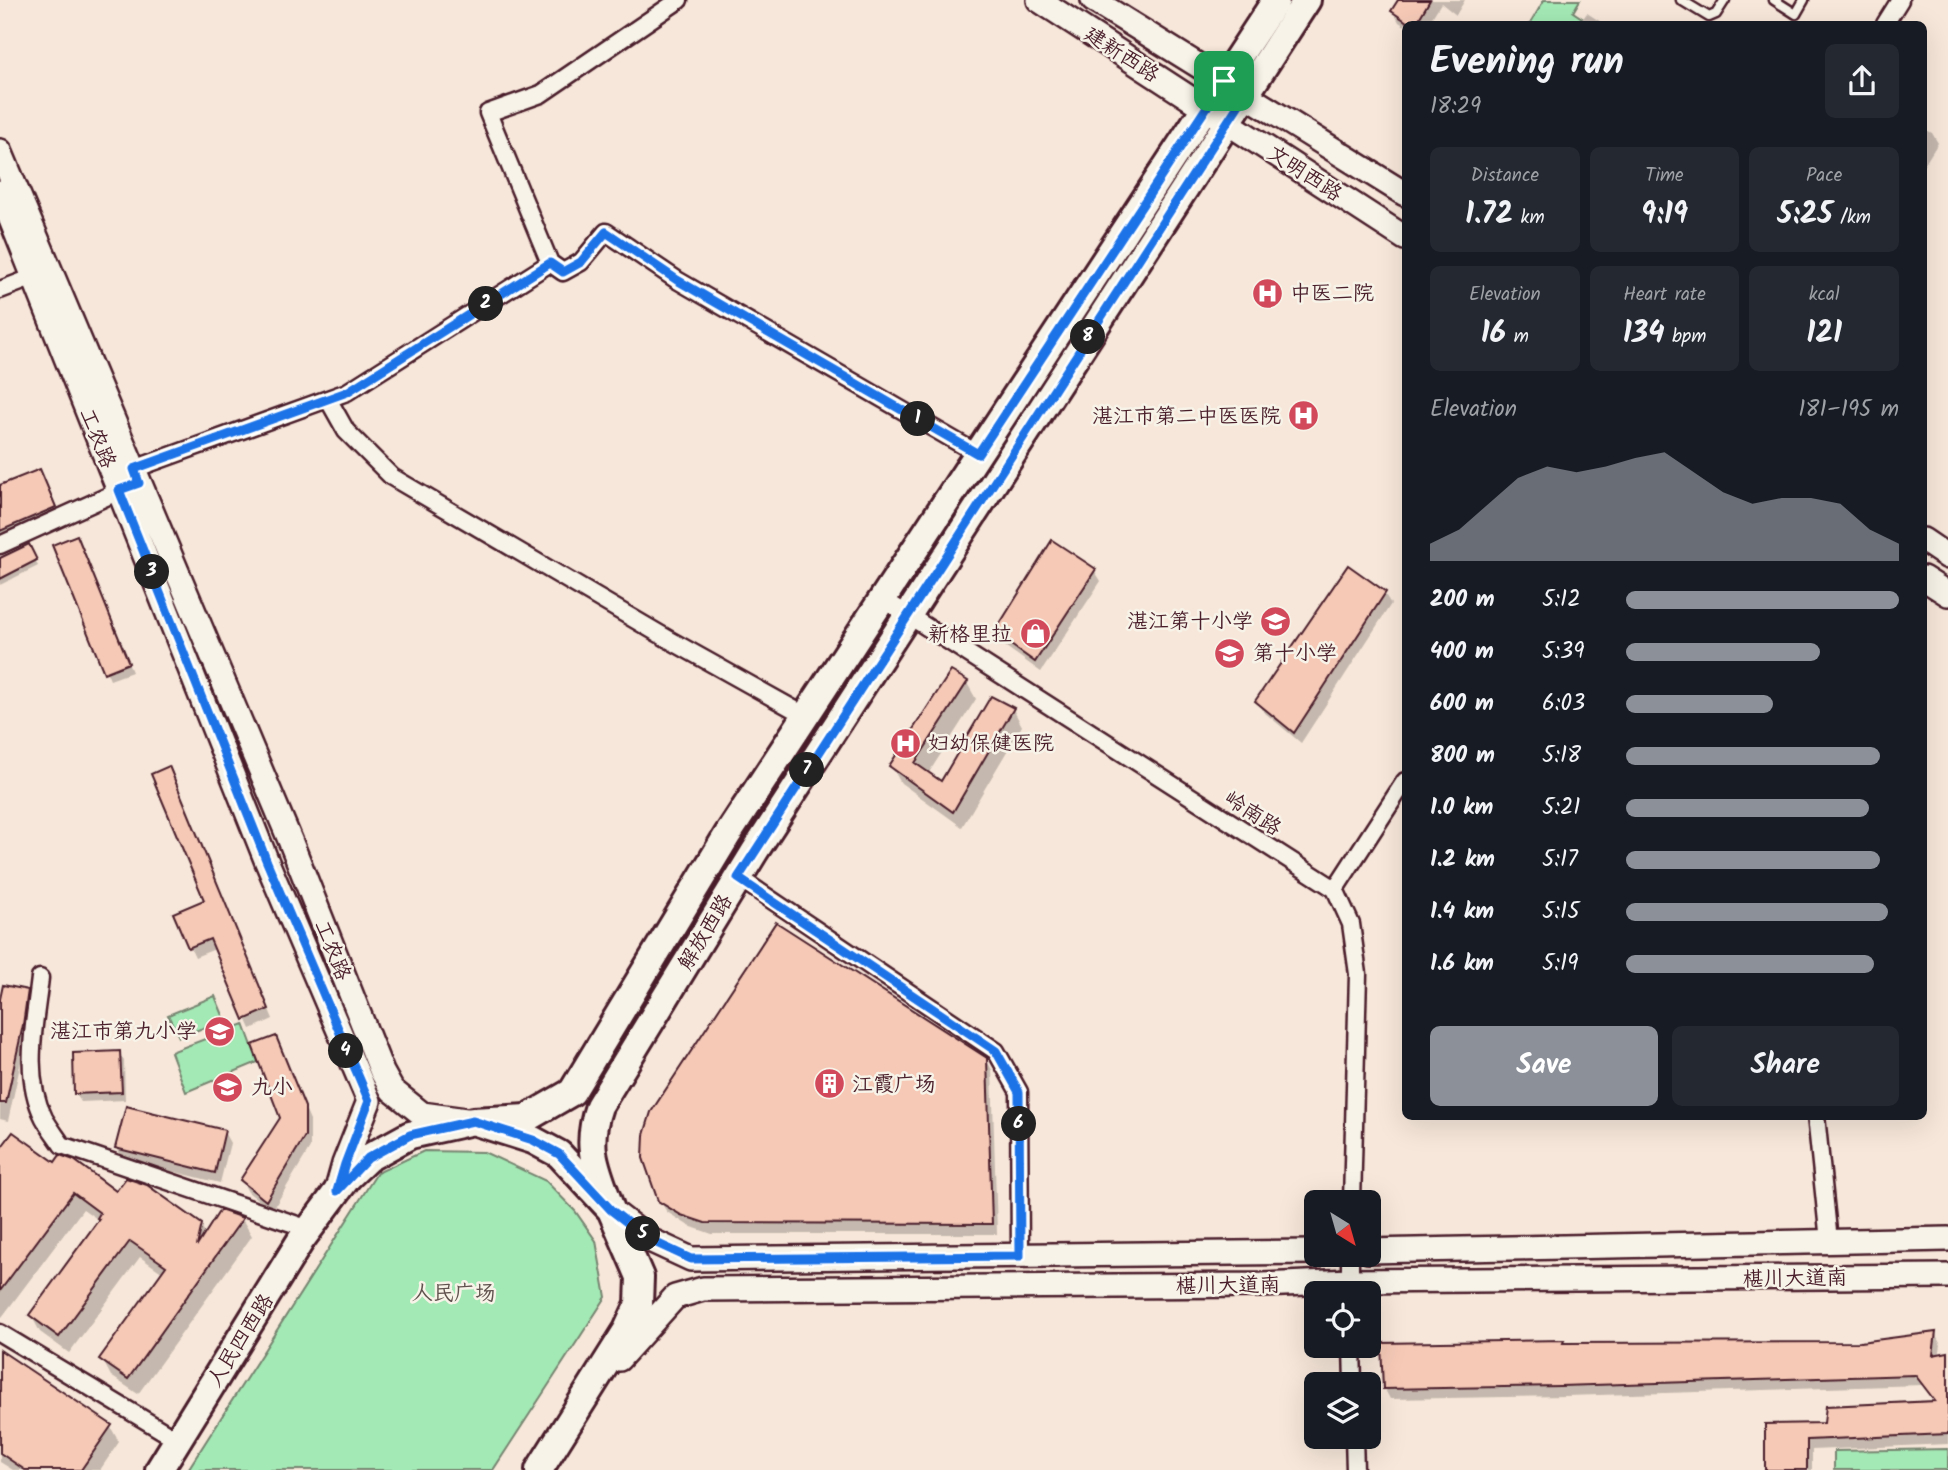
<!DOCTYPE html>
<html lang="en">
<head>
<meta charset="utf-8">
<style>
  :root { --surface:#171b24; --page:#242831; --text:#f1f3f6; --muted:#9ea1a6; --accent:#8c9099 }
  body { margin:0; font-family:Kalam,"LXGW WenKai TC",sans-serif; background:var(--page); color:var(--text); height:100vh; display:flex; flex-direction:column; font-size:26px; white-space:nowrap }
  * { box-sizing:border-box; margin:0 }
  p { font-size:23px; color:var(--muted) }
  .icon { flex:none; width:38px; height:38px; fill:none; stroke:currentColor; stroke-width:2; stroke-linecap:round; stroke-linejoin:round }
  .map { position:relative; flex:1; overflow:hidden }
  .drawer { position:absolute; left:1402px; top:21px; width:525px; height:1099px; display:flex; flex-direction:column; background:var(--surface); border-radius:10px; box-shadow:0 7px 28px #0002 }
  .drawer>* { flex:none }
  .needle { width:46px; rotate:143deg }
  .tools { position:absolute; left:1304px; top:1190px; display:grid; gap:14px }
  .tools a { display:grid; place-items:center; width:77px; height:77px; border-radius:10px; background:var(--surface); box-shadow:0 7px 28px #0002; font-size:35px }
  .pin { position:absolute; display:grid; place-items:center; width:60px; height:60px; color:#fff; margin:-30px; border-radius:14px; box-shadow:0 4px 10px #0006 }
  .km { position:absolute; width:35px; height:35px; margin:-18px; border-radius:50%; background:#222; color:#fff; font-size:19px; line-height:35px; text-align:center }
  .round { display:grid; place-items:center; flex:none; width:74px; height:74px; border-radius:10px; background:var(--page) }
  .headline { display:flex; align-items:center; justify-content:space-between; height:119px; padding:0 28px }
  h1 { font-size:38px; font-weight:800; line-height:52px }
  .figures { display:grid; grid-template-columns:repeat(3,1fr); gap:10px; height:119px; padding:7px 28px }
  .figures div { display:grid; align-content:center; border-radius:10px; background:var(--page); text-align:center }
  .figures b { font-size:30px; font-weight:800 }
  .figures small { font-size:19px; font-weight:400 }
  .figures p { font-size:19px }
  .chart { height:196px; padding:14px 28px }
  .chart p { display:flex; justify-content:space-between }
  .chart svg { width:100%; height:126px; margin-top:7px; fill:var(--accent); opacity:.7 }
  .action { display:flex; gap:14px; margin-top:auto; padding:14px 28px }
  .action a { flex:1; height:80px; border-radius:10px; background:var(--accent); color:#fff; font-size:28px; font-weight:800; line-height:80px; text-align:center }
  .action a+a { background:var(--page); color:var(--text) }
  ul { padding:0 28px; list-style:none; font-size:23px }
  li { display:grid; grid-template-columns:112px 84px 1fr; align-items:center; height:52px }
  li i { height:18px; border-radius:9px; background:var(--accent) }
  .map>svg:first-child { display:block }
  .green { fill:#a3e9b5; stroke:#768470; stroke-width:2 }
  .shadow { fill:#0003 }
  .building { fill:#f5c9b6; stroke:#4a1f2b; stroke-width:2 }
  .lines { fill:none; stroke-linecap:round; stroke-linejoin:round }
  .lane-casing { stroke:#4a1f2b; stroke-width:13 }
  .street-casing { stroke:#4a1f2b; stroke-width:21 }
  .secondary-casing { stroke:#4a1f2b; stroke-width:28 }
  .primary-casing { stroke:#4a1f2b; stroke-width:32 }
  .lane { stroke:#f7f3e8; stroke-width:8 }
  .street { stroke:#f7f3e8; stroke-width:16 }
  .secondary { stroke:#f7f3e8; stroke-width:23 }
  .primary { stroke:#f7f3e8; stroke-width:26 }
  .route-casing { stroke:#fff; stroke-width:14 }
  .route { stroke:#1a73e8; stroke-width:9 }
  .labels { text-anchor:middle; stroke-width:5; stroke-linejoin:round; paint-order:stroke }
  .street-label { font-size:21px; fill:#4a1f2b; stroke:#f7f3e8 }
  .poi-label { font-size:21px; fill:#4a1f2b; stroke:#f7f3e8; text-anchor:start }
  .park-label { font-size:21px; fill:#60524e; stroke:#f7f3e8 }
</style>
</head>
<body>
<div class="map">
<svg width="1948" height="1470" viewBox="0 0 1948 1470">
  <rect width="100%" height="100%" fill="#f7e7da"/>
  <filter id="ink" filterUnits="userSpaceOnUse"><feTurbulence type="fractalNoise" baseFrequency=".0143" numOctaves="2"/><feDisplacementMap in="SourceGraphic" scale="14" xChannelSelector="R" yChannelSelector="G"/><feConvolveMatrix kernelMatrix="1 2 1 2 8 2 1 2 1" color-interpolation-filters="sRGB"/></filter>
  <g filter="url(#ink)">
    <path class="green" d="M1544,0H1580L1573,12L1582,18L1577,24H1530Z
      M215,996L225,1020L179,1037L168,1015Z
      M244,1024L258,1062L186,1092L171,1052Z
      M424,1151L484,1152L546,1181L575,1211L596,1241L606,1297L493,1470H192L189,1468L377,1173Z
      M1948,1449V1470H1834V1451Z"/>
    <path class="shadow" d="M1400,0H1465L1456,15L1441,3L1428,24H1405V26L1399,22L1393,11Z
      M1587,13L1601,22L1602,24H1579Z
      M1923,128L1932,133L1938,143L1923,167Z
      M43,478L58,515L0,540V487Z
      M81,545L132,672L110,680L54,546Z
      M28,546L38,566L0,585V560Z
      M1094,570L1101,581L1041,672L1002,644L996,633Z
      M1384,593L1391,604L1301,743L1264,712L1257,701Z
      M967,683L976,699L928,774L942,784L1013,709L1022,726L962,827L901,783L891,766Z
      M168,768L273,1019L251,1029L215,949L195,957L175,914L207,901Z
      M27,992L31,1000L27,1034L8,1121L0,1119V1007Z
      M275,1038L310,1120V1148L272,1211L248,1192L242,1181L282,1118Z
      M119,1053L124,1061L125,1100L81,1102L76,1094Z
      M986,1059L992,1070L997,1234H712L689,1226L667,1212L660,1201Z
      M224,1132L230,1143L220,1183L123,1159L117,1148Z
      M0,1152L55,1164L116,1194L201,1225L206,1235L221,1212L242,1219L252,1236L138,1394L111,1376L102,1359L163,1273L140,1257L69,1353L40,1332L31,1315L100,1221L83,1209L2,1317L0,1315Z
      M1935,1334L1941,1345L1939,1356L1948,1354V1444L1812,1450V1470H1767L1826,1424L1936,1403L1922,1385L1566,1396L1390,1399L1384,1388L1563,1342L1564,1345L1860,1344Z
      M0,1351L110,1426L119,1442L100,1470H13L0,1462Z"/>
    <path class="building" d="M1398,0H1430L1416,24H1410L1391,11Z
      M40,469L56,507L0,531V485Z
      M77,535L129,663L104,673L52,545Z
      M1052,540L1096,569L1035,662L994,633Z
      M29,544L37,560L0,579V558Z
      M1348,565L1386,592L1294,733L1255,701Z
      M951,671L968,681L915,763L941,781L991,696L1014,708L953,812L889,766Z
      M169,766L269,1009L244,1020L210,939L188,948L173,913L204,900L151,774Z
      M776,922L987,1058L992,1224L705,1223L681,1215L658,1201L643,1158L644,1135L651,1112Z
      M3,985L28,990L23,1025L6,1103H0V999Z
      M276,1036L305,1107V1136L266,1201L240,1180L280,1118L252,1045Z
      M120,1051L122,1092L74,1094L73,1053Z
      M126,1106L225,1130L215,1173L115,1148Z
      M13,1132L55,1162L60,1155L74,1160L116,1191L126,1178L147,1185L202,1224L197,1246L220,1210L243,1218L128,1379L99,1359L166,1266L130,1241L59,1337L29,1315L99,1219L97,1218L100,1213L73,1193L0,1291V1149Z
      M1936,1332L1933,1355L1948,1352V1434L1807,1440V1470H1765V1424L1824,1423L1826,1406L1935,1401L1915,1375L1560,1386L1383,1389L1381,1343L1564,1340L1563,1343L1860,1342Z
      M0,1350L112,1425L81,1470H25L0,1453Z"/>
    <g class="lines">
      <defs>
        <path id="lane" d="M1681,0L1709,17L1716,14L1725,0
          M1774,0L1796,14L1804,0"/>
        <path id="street" d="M1885,24L1900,0
          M550,263L563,272L581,262L606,232L677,280L978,454
          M0,290L34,277
          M328,399L346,431L392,477L668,639L806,716
          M134,469L347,392L550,263L488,113L541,94L679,0
          M0,545L128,487
          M883,599L1335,889L1351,924L1358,974L1352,1202
          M739,878L996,1051L1019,1092L1020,1257
          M1335,889L1405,781
          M40,978C35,1023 22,1075 44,1118C49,1127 56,1136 62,1145L309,1229
          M1816,1116L1829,1241
          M1350,1255V1293
          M0,1333L178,1440
          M1352,1346L1353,1384
          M1354,1437L1355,1470"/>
        <path id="secondary" d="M1039,0L1405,238
          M1093,0L1405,194
          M0,151L290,840L382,1072L392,1090L422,1114L466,1120
          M0,192L267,862L369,1101L344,1164L337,1189
          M1923,540L1948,557
          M1923,578L1948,594
          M611,1210L650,1240L691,1259L1316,1252
          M1368,1251L1948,1239
          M619,1359L675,1297L703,1289L1262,1285L1350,1281L1948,1276"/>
        <path id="primary" d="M473,1121L527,1118L572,1092L728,834L1276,0
          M611,1210C597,1168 584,1150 599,1106L755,851L1307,0
          M159,1470L301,1240L348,1177L368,1158L410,1135L473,1121L533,1140L559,1154L611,1210L640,1277L639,1304L627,1330L539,1470"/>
      </defs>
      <use href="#lane" class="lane-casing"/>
      <use href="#street" class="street-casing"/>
      <use href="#secondary" class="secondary-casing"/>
      <use href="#primary" class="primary-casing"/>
      <use href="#lane" class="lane"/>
      <use href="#street" class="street"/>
      <use href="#secondary" class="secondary"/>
      <use href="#primary" class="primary"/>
    </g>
  </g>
  <g class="lines" filter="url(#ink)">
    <defs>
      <path id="route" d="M1224,81L1245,95L738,878L996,1051L1019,1092L1020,1256L691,1259L650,1240L611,1210L559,1154L533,1140L473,1121L410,1135L368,1158L337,1191L345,1164L369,1101L267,862L119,490L139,483L134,469L347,392L550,263L563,272L581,262L606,232L677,280L978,454Z"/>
    </defs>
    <use href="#route" class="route-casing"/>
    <use href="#route" class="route"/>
  </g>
  <defs>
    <symbol id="hospital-disc" viewBox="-11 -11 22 22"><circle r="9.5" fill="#d1495b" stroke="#f7f3e8"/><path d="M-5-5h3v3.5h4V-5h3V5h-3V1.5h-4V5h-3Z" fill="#fff"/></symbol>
    <symbol id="school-disc" viewBox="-11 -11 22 22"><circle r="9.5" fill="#d1495b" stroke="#f7f3e8"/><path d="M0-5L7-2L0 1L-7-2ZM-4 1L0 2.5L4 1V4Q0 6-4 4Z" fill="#fff"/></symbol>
    <symbol id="shop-disc" viewBox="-11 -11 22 22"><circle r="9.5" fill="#d1495b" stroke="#f7f3e8"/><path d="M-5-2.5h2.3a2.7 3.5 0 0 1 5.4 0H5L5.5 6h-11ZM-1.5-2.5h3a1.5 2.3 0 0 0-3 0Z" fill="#fff"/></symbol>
    <symbol id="building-disc" viewBox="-11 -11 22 22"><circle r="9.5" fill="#d1495b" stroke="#f7f3e8"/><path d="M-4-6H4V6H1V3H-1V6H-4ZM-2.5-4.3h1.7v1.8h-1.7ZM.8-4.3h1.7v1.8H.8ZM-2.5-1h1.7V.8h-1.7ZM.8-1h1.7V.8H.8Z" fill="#fff"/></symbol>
  </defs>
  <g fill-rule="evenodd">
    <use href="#hospital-disc" x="1250" y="276" width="35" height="35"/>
    <use href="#hospital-disc" x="1286" y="398" width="35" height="35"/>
    <use href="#school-disc" x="1258" y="604" width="35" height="35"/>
    <use href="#shop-disc" x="1018" y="616" width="35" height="35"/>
    <use href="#school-disc" x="1212" y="636" width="35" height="35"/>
    <use href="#hospital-disc" x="888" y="726" width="35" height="35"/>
    <use href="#school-disc" x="202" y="1014" width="35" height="35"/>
    <use href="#building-disc" x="812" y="1066" width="35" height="35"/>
    <use href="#school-disc" x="210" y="1070" width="35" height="35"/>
  </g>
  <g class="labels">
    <g class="street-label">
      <text transform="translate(1122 54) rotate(33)" y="7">建新西路</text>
      <text transform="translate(1305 173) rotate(33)" y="7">文明西路</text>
      <text transform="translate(98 438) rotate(68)" y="7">工农路</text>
      <text transform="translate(1253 813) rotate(33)" y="7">岭南路</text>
      <text transform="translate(705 932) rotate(-59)" y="7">解放西路</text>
      <text transform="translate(333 950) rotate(68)" y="7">工农路</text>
      <text transform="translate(1795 1278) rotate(-1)" y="7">椹川大道南</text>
      <text transform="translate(1228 1285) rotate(-1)" y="7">椹川大道南</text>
      <text transform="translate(240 1340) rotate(-58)" y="7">人民四西路</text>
    </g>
    <g class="poi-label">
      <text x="1290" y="300">中医二院</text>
      <text x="1281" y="423" text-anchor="end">湛江市第二中医医院</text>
      <text x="1253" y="628" text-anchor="end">湛江第十小学</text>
      <text x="1012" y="641" text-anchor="end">新格里拉</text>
      <text x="1253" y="660">第十小学</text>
      <text x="928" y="750">妇幼保健医院</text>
      <text x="197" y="1038" text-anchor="end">湛江市第九小学</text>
      <text x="852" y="1091">江霞广场</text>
      <text x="251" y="1094">九小</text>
    </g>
    <g class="park-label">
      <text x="454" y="1300">人民广场</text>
    </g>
  </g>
</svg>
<div class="tools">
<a><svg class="needle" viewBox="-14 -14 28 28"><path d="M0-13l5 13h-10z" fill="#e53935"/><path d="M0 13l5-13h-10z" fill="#9ea1a6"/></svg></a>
<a><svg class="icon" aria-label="locate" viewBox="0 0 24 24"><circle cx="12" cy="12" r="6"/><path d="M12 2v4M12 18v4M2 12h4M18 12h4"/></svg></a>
<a><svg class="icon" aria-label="layers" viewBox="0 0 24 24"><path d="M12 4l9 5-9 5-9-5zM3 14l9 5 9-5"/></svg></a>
</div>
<div class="pin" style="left:1224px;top:81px;background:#1e9e55"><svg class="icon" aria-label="arrive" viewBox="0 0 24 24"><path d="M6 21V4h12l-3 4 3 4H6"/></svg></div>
<b class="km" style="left:918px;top:419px">1</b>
<b class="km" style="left:486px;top:304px">2</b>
<b class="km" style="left:152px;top:572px">3</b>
<b class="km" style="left:346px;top:1051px">4</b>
<b class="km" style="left:643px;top:1234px">5</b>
<b class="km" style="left:1019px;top:1124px">6</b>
<b class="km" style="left:807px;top:770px">7</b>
<b class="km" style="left:1088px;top:337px">8</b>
<section class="drawer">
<div class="headline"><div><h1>Evening run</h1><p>18:29</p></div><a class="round"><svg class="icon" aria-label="share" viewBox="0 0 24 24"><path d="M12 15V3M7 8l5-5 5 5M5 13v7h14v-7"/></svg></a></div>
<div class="figures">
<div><p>Distance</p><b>1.72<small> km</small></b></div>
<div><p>Time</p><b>9:19</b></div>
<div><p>Pace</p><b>5:25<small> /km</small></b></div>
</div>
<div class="figures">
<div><p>Elevation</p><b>16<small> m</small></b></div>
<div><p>Heart rate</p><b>134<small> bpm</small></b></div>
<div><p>kcal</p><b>121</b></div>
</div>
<div class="chart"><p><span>Elevation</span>181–195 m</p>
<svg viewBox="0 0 160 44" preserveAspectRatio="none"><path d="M0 44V38L10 33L20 24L30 15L40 11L50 13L60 11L70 8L80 6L90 13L100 20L110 24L120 22L130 22L140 24L150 33L160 38V44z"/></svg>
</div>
<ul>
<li><b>200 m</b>5:12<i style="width:100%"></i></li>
<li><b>400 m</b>5:39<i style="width:71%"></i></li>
<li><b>600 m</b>6:03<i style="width:54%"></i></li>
<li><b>800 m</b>5:18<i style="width:93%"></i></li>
<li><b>1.0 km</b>5:21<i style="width:89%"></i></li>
<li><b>1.2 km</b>5:17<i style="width:93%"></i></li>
<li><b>1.4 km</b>5:15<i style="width:96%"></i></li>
<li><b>1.6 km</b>5:19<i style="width:91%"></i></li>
</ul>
<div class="action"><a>Save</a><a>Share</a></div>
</section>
</div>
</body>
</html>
